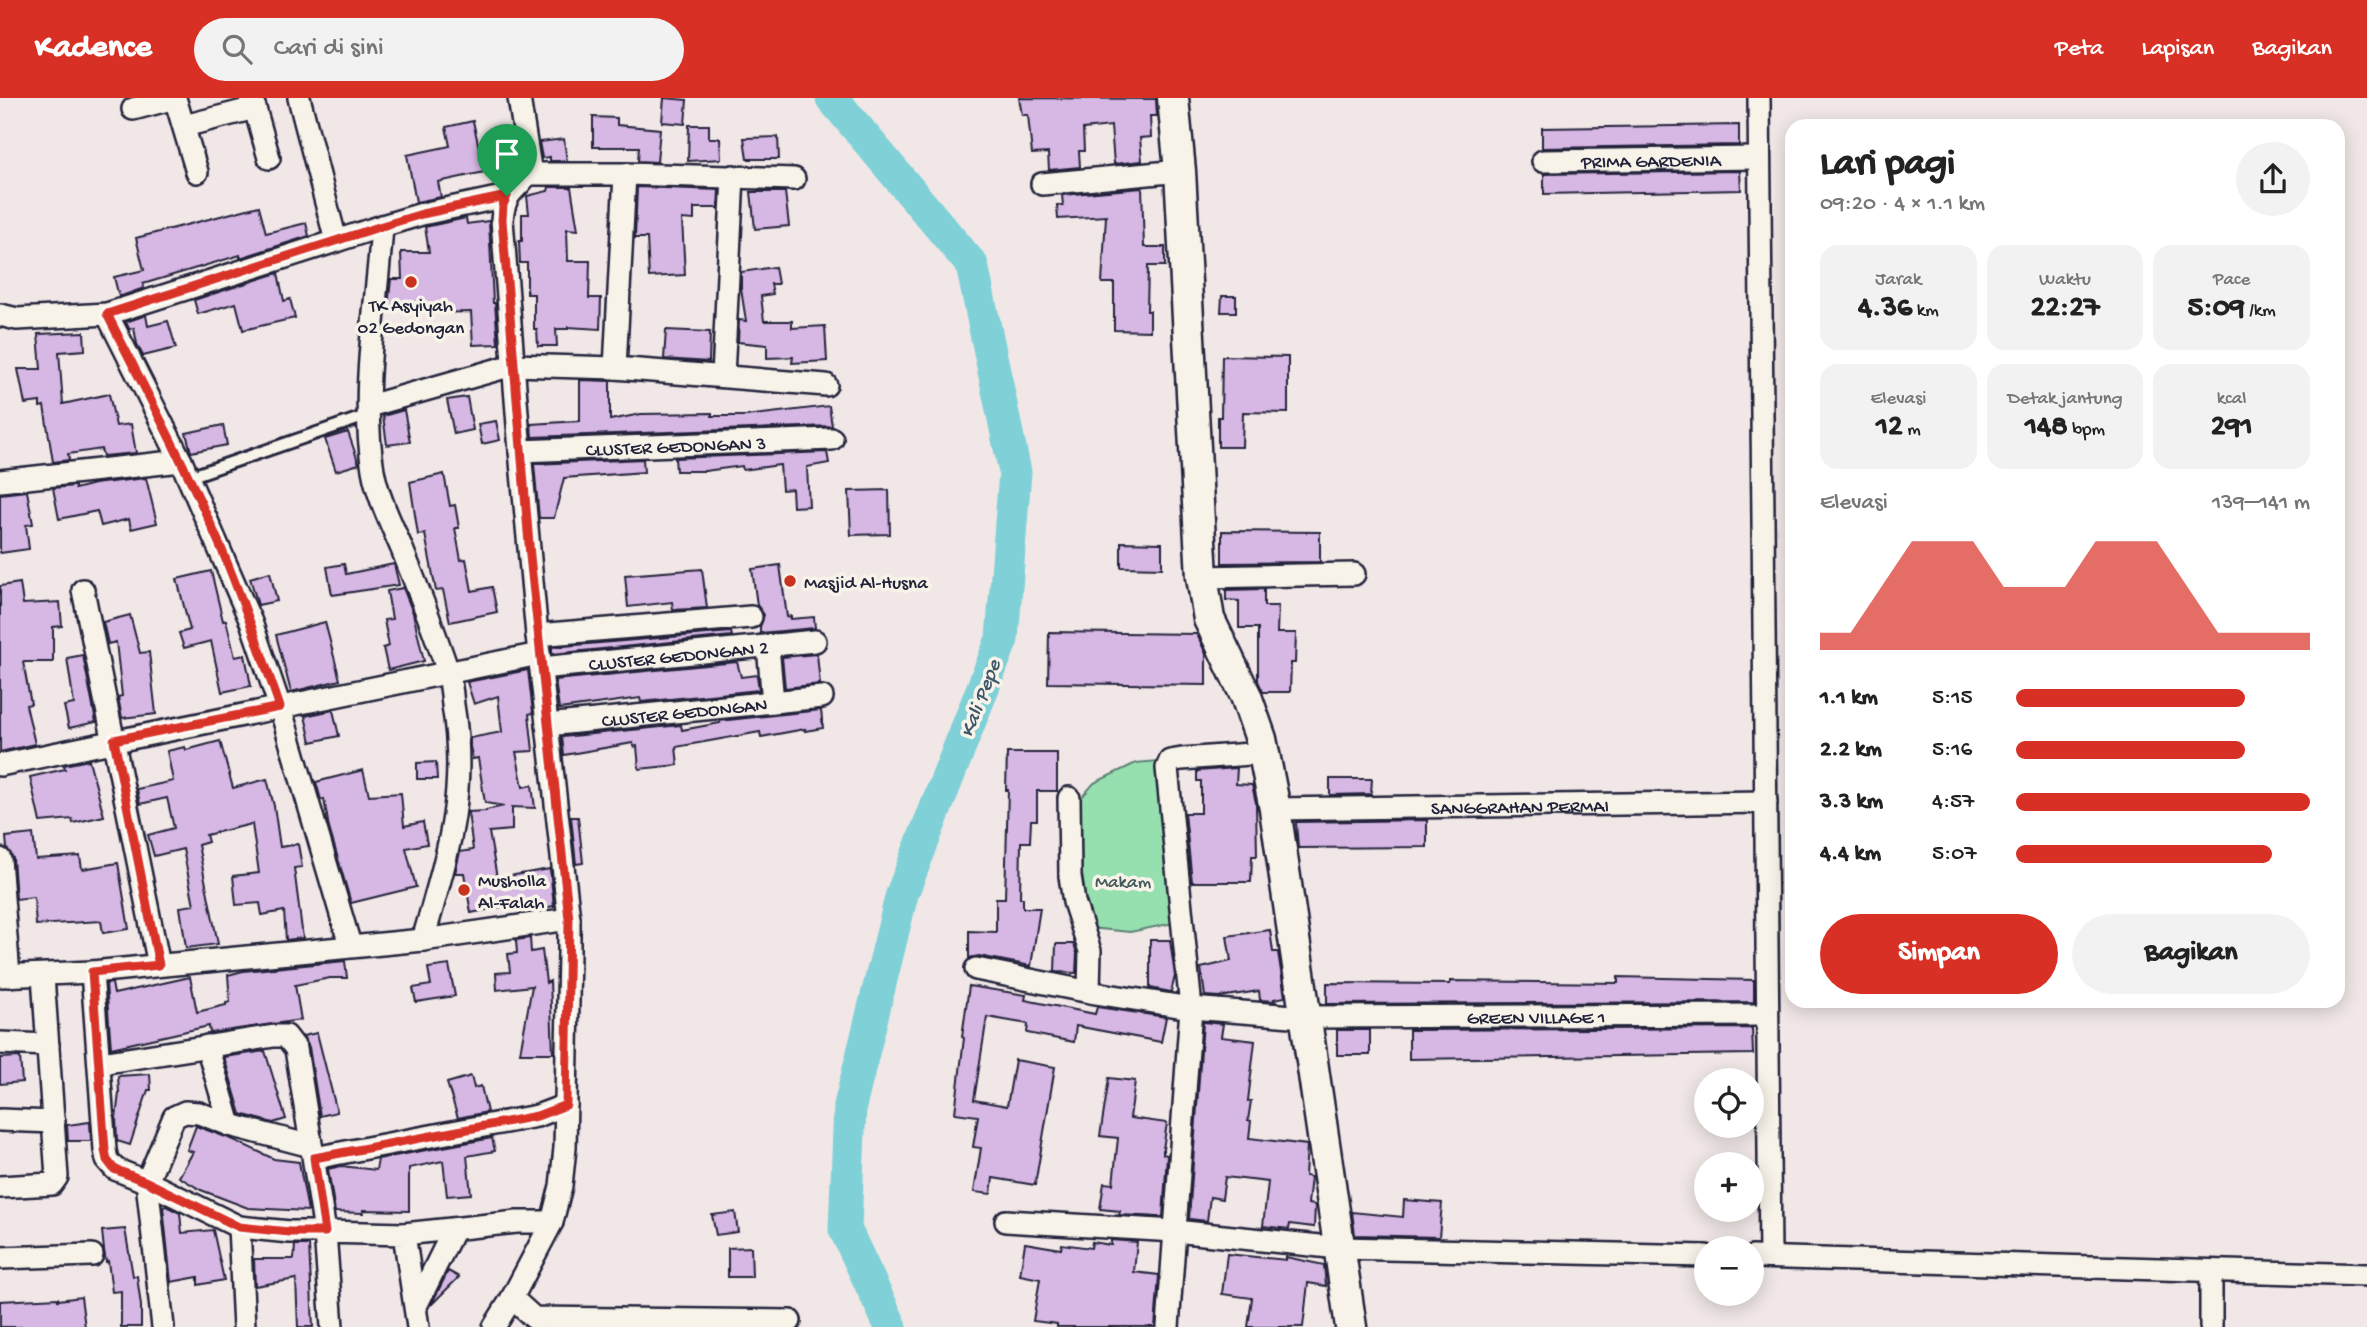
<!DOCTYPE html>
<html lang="id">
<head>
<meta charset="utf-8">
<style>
  :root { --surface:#fff; --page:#f2f2f2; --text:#222; --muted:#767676; --accent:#d93025 }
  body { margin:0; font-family:"Gochi Hand",sans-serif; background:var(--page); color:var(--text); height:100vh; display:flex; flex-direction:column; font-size:26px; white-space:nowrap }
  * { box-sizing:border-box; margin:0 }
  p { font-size:23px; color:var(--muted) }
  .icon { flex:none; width:38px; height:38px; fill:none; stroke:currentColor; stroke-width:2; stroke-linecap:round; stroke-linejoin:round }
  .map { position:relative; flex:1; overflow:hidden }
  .drawer { position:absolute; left:1785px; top:21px; width:560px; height:889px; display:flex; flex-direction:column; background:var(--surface); border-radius:21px; box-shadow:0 4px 18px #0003 }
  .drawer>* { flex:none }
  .tools { position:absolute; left:1694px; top:970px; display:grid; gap:14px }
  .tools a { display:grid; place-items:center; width:70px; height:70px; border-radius:50%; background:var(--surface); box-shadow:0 4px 18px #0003; font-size:35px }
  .pin { position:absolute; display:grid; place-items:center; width:60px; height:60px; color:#fff; margin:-72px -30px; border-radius:50% 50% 50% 0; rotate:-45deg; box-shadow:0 0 7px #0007 }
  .pin .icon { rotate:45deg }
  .round { display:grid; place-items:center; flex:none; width:74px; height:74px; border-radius:37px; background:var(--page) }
  .head { display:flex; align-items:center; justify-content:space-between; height:119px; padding:0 35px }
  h1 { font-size:38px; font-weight:700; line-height:52px }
  .stats { display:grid; grid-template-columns:repeat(3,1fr); gap:10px; height:119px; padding:7px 35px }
  .stats div { display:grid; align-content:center; border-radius:18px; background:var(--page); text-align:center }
  .stats b { font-size:30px; font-weight:700 }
  .stats small { font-size:19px; font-weight:400 }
  .stats p { font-size:19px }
  .chart { height:196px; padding:14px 35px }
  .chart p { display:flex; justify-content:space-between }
  .chart svg { width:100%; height:126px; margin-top:7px; fill:var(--accent); opacity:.7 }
  .action { display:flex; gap:14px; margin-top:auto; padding:14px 35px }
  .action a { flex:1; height:80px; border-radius:42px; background:var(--accent); color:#fff; font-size:28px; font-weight:700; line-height:80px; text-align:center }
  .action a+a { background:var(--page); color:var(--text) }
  ul { padding:0 35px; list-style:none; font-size:23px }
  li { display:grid; grid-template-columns:112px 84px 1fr; align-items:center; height:52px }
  li i { height:18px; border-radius:9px; background:var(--accent) }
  header { display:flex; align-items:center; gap:42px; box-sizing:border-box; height:98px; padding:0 35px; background:var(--accent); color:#fff }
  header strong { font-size:33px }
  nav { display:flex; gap:38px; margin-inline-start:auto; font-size:24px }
  .search { width:490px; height:63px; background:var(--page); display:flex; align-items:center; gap:18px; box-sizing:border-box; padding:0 24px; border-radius:38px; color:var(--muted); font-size:26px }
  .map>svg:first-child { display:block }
  .green { fill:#96e0af; stroke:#5c8175; stroke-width:2 }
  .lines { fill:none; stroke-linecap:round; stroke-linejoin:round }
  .river { stroke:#7fd1d7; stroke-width:33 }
  .building { fill:#d7b7e4; stroke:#22223b; stroke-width:2 }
  .lane-casing { stroke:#22223b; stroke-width:16 }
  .street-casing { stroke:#22223b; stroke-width:26 }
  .secondary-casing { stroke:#22223b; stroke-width:35 }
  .lane { stroke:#f7f3e8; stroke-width:10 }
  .street { stroke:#f7f3e8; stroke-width:21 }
  .secondary { stroke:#f7f3e8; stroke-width:30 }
  .route-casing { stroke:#fff; stroke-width:14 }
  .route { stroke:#d93025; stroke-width:9 }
  .poi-dot { fill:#c8321e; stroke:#f7f3e8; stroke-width:2.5 }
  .labels { text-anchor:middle; stroke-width:7; stroke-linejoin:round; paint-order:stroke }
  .street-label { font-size:19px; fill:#22223b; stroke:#f7f3e8 }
  .poi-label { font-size:19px; fill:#22223b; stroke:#f7f3e8; text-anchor:start }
  .park-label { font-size:19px; fill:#455b5e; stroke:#f7f3e8 }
  .water-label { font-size:21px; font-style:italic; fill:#3e576a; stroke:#f7f3e8 }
</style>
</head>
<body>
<header>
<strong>Kadence</strong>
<div class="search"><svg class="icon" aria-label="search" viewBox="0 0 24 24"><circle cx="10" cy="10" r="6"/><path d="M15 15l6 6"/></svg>Cari di sini</div>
<nav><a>Peta</a><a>Lapisan</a><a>Bagikan</a></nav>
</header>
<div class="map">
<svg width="2367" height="1229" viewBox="0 0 2367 1229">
  <rect width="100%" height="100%" fill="#f1e7e7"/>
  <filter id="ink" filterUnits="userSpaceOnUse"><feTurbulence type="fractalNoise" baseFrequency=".0143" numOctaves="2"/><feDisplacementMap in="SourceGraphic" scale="14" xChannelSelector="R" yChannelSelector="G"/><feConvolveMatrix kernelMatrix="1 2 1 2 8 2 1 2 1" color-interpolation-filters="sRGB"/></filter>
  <g filter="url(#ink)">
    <path class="green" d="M1158,663L1174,825L1130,834L1090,830L1079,807L1075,707L1094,685L1136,665Z"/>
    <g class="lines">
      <path class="river" d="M832,0L972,167L1015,374L1002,541L902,796L850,1008L845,1131L891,1229"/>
    </g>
    <path class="building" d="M664,0L687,2L685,26L662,24Z
      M1019,0L1156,1L1157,18H1150L1151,39L1140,40L1142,63L1114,66L1111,28L1083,31L1084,53H1079L1080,69L1049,72L1048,55L1032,56L1028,17H1022Z
      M593,19L617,20V27L660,31L657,64L638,63L639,49H593Z
      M473,23L479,50L484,49L489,73L438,84L441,99L416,104L407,57L450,48L446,29Z
      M689,27H709V40H720L721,61L688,63Z
      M1739,27V47L1542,50V30Z
      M778,39L779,61H747L744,40Z
      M564,41L567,63H550V59L542,60L539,44Z
      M1740,73L1741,92L1544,96V76Z
      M549,89H571L578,132L567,131L568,163H590L589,200H601L600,231L568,229V231H556L557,248H538L537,231H534V196H527V165H520L519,143H522V116H529L527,98L548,93Z
      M637,89L719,92L718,110H694V122L682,121L685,177L649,179L647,140H635Z
      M1142,90L1144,149H1165V168H1148L1147,213H1150V233L1114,232V185H1102L1106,118L1058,121L1057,107H1063L1062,97Z
      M751,94H785L789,128L755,131Z
      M259,108L266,135L306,125L309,138L240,160V157L143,186L144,190L119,199L114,179L144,172L136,140Z
      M466,120L467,126L489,123L493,205H495L498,246L473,247L471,214L432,215V207L388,209L391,181H402L401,154H429L425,129Z
      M775,169L778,186H771L773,196L761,198L764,223H792V230L825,228L827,263L792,265L793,259L767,260V247L738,244L739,222L746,223L741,191V174Z
      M278,175L284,203L290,201L295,220L243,232L236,205L198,216L194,202Z
      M1222,198H1236V214H1221Z
      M146,217L148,228L168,223L176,250L143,258L137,246L134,230L129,231L126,224Z
      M666,232L710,234L709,264L664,261Z
      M84,234L85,252L59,254L63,306L109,296L116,328L131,326L136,355L103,358L101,351L68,356L69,362L53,364L44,308L40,309V304L25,306L18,271H41L38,236Z
      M1222,258L1288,259V315L1243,314L1242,349H1218V319H1221Z
      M580,282L610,283V322L641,316L712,315V318H746L829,308L832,328L532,339L531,326L580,323Z
      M467,299L473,332L454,336L447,302Z
      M404,312L410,344L387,347L383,318Z
      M496,323L500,342L482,346L478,326Z
      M223,327L227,347L191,354L186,335Z
      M348,334L359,366L336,373L325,341Z
      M827,354L829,365L807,369L809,408L793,409L792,391L782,392L780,367L743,372L742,368L705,373H676L675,360Z
      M643,361L644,374L564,380L554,420H539L534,366Z
      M444,376L450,408L455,407L459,430H455L461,462L466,461L472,493L492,489L497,514L450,524L443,492L436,493L425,436L418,437L410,384Z
      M146,380L157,425L131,431L129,421L101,428L97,413L59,421L53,390L75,388V391L94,386Z
      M889,392L890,436L851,437L849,393Z
      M27,393L33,426L26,427L29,451L0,455V396Z
      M1222,433L1320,434V464L1222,465Z
      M1121,444L1162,445V470L1121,469Z
      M344,466L346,476L394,466L399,487L332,497L327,469Z
      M780,467L787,519L791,518V521L814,519L815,530L760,535V529L764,517L757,507L752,471Z
      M702,471L707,510L673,512L672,504L628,509L625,477Z
      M211,473L223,523L226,522L235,559L245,557L251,588L222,594L211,543L184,550L179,535L190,532L177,481Z
      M270,474L277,503L258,507L250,480Z
      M20,485L23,506L60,504L62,528L53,529V564H23L31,606L26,607L35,646L0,654V488Z
      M403,490L413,515L424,563L388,572L383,550L389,548L384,522L392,521L387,493Z
      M1264,491V508H1278L1277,535H1296L1295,565H1291L1290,594H1263L1258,583V530H1239V503L1226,502V492Z
      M130,517L140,555L149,554L156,616L122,620L118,599L122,598L116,544L108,546L103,524Z
      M325,524L340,582L291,594L276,537Z
      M731,534L732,538L552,556V549Z
      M1049,534L1197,536L1206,556V587L1048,585Z
      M817,556L820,586L785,590L782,559Z
      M83,557L96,624L69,630L64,608L74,606L67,560Z
      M737,564L741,579L757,577L759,592L641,604L640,600L559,611L555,582Z
      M528,572L533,615L529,616L533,653L516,654L523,689L532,687L535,710L512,709V732L489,734L497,780L550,771L554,808L523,814L521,805L471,815L464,775H455L460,754L473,752L468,714L486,713V712L504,708L485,705L478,660L473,661L470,649V640L502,634L498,598L474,606L467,584Z
      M333,612L339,638L311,644L305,618Z
      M821,612L823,630L805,633V631L761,639L760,634L676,649L678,667L639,671L637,648L634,649L633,645L564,657L562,639L681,627L682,632L720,625L719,623Z
      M220,643L233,690L267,681L274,708L280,749L298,746L302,769L294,770L303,840L286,842L284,813L262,817L260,805L236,807L233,778L259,775L252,726L206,737L208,744L198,747L218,846L186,850L180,809L194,807L183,751L154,758L148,737L174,730L167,700L140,706L137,691L173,683L167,653L185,649L186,652Z
      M1007,655H1057V693H1037V722H1031L1030,744H1021L1020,800H1023V810H1040L1031,868L979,858L969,860V833L996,834V800H1005L1008,692H1006Z
      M89,662L104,718L73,725L72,721L40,724L30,679L65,671L64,667Z
      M436,664L437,681H417V665Z
      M1237,670L1236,686L1252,687L1256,705L1257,758H1252L1251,784H1192L1185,715H1201V683H1197V673Z
      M363,672L369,697L401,695L404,728L423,724L427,746L406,750L416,789L351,805L329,730L324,701L321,702L316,684Z
      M1330,681H1372L1371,696L1330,697Z
      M571,719H578L583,765L576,766Z
      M1427,722V749L1298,750L1296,724Z
      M33,736L36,761L80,758L82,771L118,765L129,831L103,835L101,823L36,827L34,799L16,801L13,760L7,750L6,739Z
      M1270,832L1273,854H1278L1285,899L1274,901L1275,903L1260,902L1259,893L1220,899L1205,898L1201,870L1231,863L1227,838Z
      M530,840L531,854L542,852L546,885L550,883L553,955H520L532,888L497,892L496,875L510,874L508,856L517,855L516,842Z
      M1150,842H1170L1175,878L1171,894L1150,890Z
      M1056,846H1074L1077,855L1076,875L1055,874Z
      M345,863L347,880H330L295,887L301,922L210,935L209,928L111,950L106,886L112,885L114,896L190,879L197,914L226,907V905L230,904L228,877L243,873Z
      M449,867L455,898L416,904L413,890L431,887L428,870Z
      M1618,879L1754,882V904L1327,906V885L1450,886V883L1618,885Z
      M969,888L1026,897L1025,902L1095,916L1097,909L1166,919L1161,944L1076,928L1074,944L1027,935L1028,926L987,919L974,1002L1007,1008L1015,962L1055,969L1035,1087L993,1080L991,1096L974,1094L981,1050L973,1049L978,1018L955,1015L964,940L962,939Z
      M1203,924L1223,926L1221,939L1255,943L1248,1003H1251L1248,1022L1251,1023L1249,1040L1307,1047L1305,1078L1311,1079L1308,1106L1315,1107L1314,1129L1290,1126L1289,1131L1263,1128L1268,1084L1225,1079L1222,1101L1210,1099L1207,1123L1189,1121Z
      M1752,930L1753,956L1409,961V932Z
      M1337,932H1370V957H1337Z
      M317,935L337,1014L320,1018L309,949L303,938Z
      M265,953L286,1021L273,1025L241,1016L224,959Z
      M20,959L22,984L0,986V960Z
      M150,976L151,992H148L130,1047L117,1043L116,1020L119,995L118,978Z
      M471,978L474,990L481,988L487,1014L458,1020L447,985Z
      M1109,980L1135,983L1130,1020L1167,1025L1163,1051V1056L1167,1057L1163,1119L1119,1117L1120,1113L1100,1111L1104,1085L1113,1086L1118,1040L1100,1038Z
      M90,1024L91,1043H68L67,1027Z
      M196,1028L234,1042L274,1061L299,1064L308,1113L248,1110L201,1092L179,1079L193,1054L187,1052Z
      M492,1040L495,1053L467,1058L471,1096L447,1098L443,1063L409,1070V1113L363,1112V1115L335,1114L328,1071L341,1068L376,1072L378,1061Z
      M1404,1102L1442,1105L1439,1139L1355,1137L1352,1114L1403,1119Z
      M166,1108L180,1115L182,1135L213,1132L224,1182L198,1187V1179L171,1184L163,1109Z
      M735,1114L738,1134L716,1137L712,1117Z
      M125,1131L133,1178H137L141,1208V1229H121V1193L112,1194L108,1163L106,1164L104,1152L102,1133Z
      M1111,1142L1137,1144L1134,1174L1159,1177L1155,1229H1057V1226L1033,1223L1040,1181L1020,1177L1025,1145L1061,1151L1062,1146L1091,1150L1092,1144L1111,1147Z
      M295,1147H309L313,1229H298L296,1181L255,1188L254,1161H294Z
      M751,1149L752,1179H728V1150Z
      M1227,1156L1286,1162V1159L1324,1167L1326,1188L1308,1185L1303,1229H1248L1252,1200L1222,1196Z
      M448,1173L459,1179L431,1207Z
      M81,1199L85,1229H0V1203L58,1200V1202Z"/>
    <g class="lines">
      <defs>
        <path id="lane" d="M189,379L369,317"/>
        <g id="street">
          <path d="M252,0L269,60"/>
          <path d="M1759,0L1770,1159"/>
          <path d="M133,11L175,0L197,74"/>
          <path d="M184,28L255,10"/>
          <path id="s1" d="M1543,63L1758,60"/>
          <path d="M527,76H625L794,81"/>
          <path d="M1042,86L1180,73"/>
          <path d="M336,143L382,128"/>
          <path d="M107,216L181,363L251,524L280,609L350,847"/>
          <path d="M0,217L17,221L107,216L336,143L299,0"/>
          <path d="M615,270L625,76"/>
          <path d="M723,278L733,78"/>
          <path d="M369,308L513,267L615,270L826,287"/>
          <path id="s2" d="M520,353L832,341"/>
          <path d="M0,383L181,363"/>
          <path d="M1202,479L1354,476"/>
          <path d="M83,492L159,867"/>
          <path d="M537,537L751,519"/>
          <path d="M768,548L773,604"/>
          <path id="s3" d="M541,570L815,543"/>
          <path id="s4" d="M547,627L822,599"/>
          <path d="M0,667L539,556"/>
          <path d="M1069,700L1070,778L1074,804L1090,853L1089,893"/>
          <path id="s5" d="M1275,711L1766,704"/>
          <path d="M0,761L9,878"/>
          <path d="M423,842C447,757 468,697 453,607C452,595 451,582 447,571C434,531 418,491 402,451C391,425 378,400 373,372C360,291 377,208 382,128L422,116L507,98"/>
          <path id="s6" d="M976,871L1095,895L1191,910L1305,919L1767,917"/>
          <path d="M92,874L105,1052L107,1062L115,1071L147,1084L239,1129L290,1134H325L296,951L286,938H274L101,965"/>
          <path d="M0,878L92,874L423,842L569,821"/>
          <path d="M0,945L48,947"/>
          <path d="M207,948L230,1027"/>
          <path d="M0,1022L54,1024"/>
          <path d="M314,1060L537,1018L566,1007"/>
          <path d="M0,1089L52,1086L57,1079L43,878"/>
          <path d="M1006,1123L1175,1133L1339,1150L1706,1158"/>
          <path d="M239,1129L244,1229"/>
          <path d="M404,1136L517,1124H552"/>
          <path d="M1752,1159L2367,1177"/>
          <path d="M0,1160L92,1157"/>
          <path d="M2211,1174V1229"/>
          <path d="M512,1200L534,1220L790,1223"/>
          <path d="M416,1208L454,1131"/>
          <path d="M163,1229L147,1084L174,1019L185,1014L199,1015L230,1027L311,1048"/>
          <path d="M332,1229L325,1134L404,1136L418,1229"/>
          <path d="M494,1229L512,1200L552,1124L561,1088L565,1050L569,855V821L537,537L520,353L502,122C505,88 519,95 530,70L519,0"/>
          <path d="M1168,1229L1191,910L1167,670L1170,663L1182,661L1264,655"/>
        </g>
        <path id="secondary" d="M1173,0L1180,73L1202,479L1209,521L1246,598L1261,641L1275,711L1351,1229"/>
      </defs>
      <use href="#lane" class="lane-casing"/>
      <use href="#street" class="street-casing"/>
      <use href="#secondary" class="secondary-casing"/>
      <use href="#lane" class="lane"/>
      <use href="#street" class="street"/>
      <use href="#secondary" class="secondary"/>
    </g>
  </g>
  <g class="lines" filter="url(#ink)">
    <defs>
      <path id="route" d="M507,98L503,107L502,122L530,458L569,821L566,1007L537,1018L314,1060L325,1134H290L239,1129L147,1084L114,1071L107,1062L105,1052L92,874L159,867L114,642L280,609C261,554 242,499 219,445C185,367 145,291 107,216L382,128L422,116Z"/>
    </defs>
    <use href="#route" class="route-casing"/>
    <use href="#route" class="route"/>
  </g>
  <g class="poi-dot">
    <circle cx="411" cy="184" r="7"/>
    <circle cx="790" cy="483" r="7"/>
    <circle cx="464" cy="792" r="7"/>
  </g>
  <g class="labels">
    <g class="street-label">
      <text dy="7" stroke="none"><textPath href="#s1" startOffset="108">PRIMA GARDENIA</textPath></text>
      <text dy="7" stroke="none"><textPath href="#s2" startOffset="156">CLUSTER GEDONGAN 3</textPath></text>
      <text dy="7" stroke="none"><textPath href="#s3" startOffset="138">CLUSTER GEDONGAN 2</textPath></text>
      <text dy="7" stroke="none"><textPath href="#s4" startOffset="138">CLUSTER GEDONGAN</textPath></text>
      <text dy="7" stroke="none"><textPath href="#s5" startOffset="245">SANGGRAHAN PERMAI</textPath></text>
      <text dy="7" stroke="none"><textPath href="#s6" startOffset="564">GREEN VILLAGE 1</textPath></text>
    </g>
    <g class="poi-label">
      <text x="411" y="213" text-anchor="middle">TK Asyiyah<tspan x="411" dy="22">02 Gedongan</tspan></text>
      <text x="804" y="490">Masjid Al-Husna</text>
      <text x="478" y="788">Musholla<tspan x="478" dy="22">Al-Falah</tspan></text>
    </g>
    <g class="park-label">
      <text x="1123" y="789">Makam</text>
    </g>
    <g class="water-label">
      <text transform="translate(979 600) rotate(-69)" y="7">Kali Pepe</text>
    </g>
  </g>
</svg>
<div class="tools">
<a><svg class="icon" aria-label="locate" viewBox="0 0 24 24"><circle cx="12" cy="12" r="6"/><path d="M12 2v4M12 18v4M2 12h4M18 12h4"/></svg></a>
<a>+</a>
<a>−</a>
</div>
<div class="pin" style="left:507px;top:98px;background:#1e9e55"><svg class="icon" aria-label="arrive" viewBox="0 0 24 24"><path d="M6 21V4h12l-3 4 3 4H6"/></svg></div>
<section class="drawer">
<div class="head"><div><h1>Lari pagi</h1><p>09:20 · 4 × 1.1 km</p></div><a class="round"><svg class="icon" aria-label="share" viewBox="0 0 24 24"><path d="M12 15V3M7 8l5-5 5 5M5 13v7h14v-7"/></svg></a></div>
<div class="stats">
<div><p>Jarak</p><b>4.36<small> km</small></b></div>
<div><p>Waktu</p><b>22:27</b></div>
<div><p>Pace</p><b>5:09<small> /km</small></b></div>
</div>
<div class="stats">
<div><p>Elevasi</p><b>12<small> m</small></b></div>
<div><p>Detak jantung</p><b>148<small> bpm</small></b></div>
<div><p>kcal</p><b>291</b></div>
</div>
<div class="chart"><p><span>Elevasi</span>139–141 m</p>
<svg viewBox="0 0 160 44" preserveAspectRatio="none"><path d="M0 44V38L10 38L20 22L30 6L40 6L50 6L60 22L70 22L80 22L90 6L100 6L110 6L120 22L130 38L140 38L150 38L160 38V44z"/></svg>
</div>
<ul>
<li><b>1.1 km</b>5:15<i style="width:78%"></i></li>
<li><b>2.2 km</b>5:16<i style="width:78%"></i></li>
<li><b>3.3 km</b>4:57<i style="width:100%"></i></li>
<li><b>4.4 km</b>5:07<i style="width:87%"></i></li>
</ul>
<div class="action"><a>Simpan</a><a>Bagikan</a></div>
</section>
</div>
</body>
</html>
